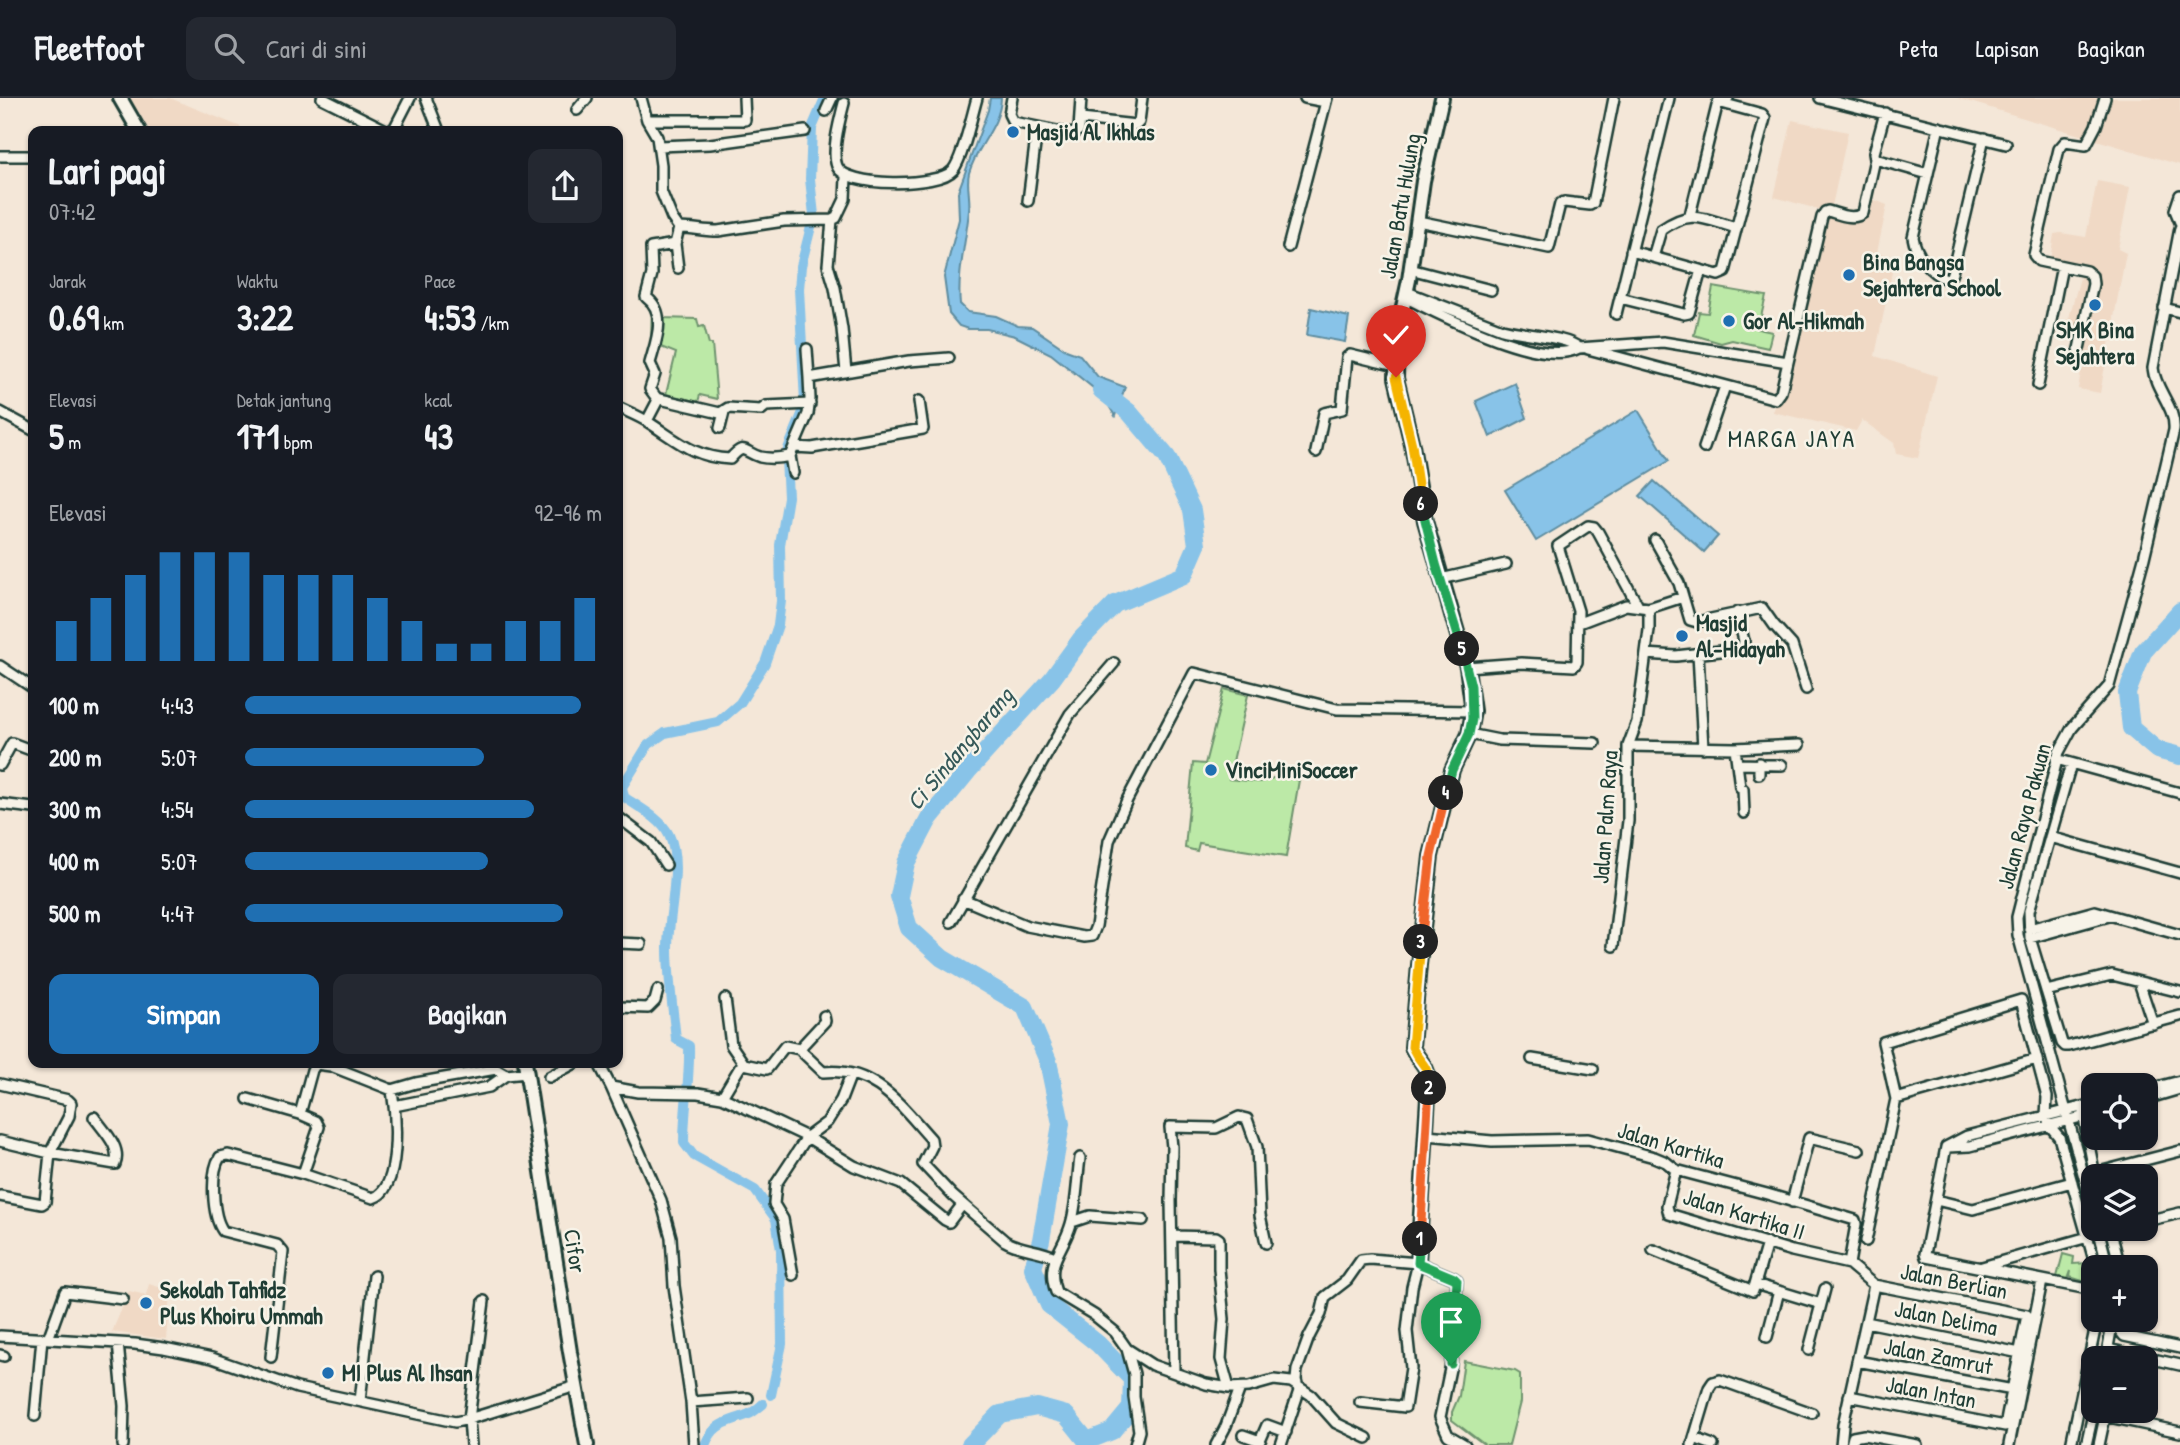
<!DOCTYPE html>
<html lang="id">
<head>
<meta charset="utf-8">
<style>
  :root { --surface:#171b24; --page:#242831; --text:#f1f3f6; --muted:#9ea1a6; --line:#363941; --accent:#1f6fb2 }
  body { margin:0; font-family:"Patrick Hand",sans-serif; background:var(--page); color:var(--text); height:100vh; display:flex; flex-direction:column; font-size:26px; white-space:nowrap }
  * { box-sizing:border-box; margin:0 }
  p { font-size:23px; color:var(--muted) }
  .icon { flex:none; width:38px; height:38px; fill:none; stroke:currentColor; stroke-width:2; stroke-linecap:round; stroke-linejoin:round }
  .map { position:relative; flex:1; overflow:hidden }
  .side { position:absolute; left:28px; top:28px; width:595px; height:942px; display:flex; flex-direction:column; background:var(--surface); border-radius:14px; box-shadow:0 2px 5px #0004 }
  .side>* { flex:none }
  .controls { position:absolute; left:2081px; top:975px; display:grid; gap:14px }
  .controls a { display:grid; place-items:center; width:77px; height:77px; border-radius:14px; background:var(--surface); box-shadow:0 2px 5px #0004; font-size:35px }
  .pin { position:absolute; display:grid; place-items:center; width:60px; height:60px; color:#fff; margin:-72px -30px; border-radius:50% 50% 50% 0; rotate:-45deg; box-shadow:0 0 7px #0007 }
  .pin .icon { rotate:45deg }
  .km { position:absolute; width:35px; height:35px; margin:-18px; border-radius:50%; background:#222; color:#fff; font-size:19px; line-height:35px; text-align:center }
  .round { display:grid; place-items:center; flex:none; width:74px; height:74px; border-radius:14px; background:var(--page) }
  .head { display:flex; align-items:center; justify-content:space-between; height:119px; padding:0 21px }
  h1 { font-size:38px; font-weight:700; line-height:52px }
  .stats { display:grid; grid-template-columns:repeat(3,1fr); gap:10px; height:119px; padding:7px 21px }
  .stats div { display:grid; align-content:center }
  .stats b { font-size:35px; font-weight:700 }
  .stats small { font-size:19px; font-weight:400 }
  .stats p { font-size:19px }
  .chart { height:196px; padding:14px 21px }
  .chart p { display:flex; justify-content:space-between }
  .chart svg { width:100%; height:126px; margin-top:7px; stroke:var(--accent); stroke-width:6 }
  .primary-button { display:flex; gap:14px; margin-top:auto; padding:14px 21px }
  .primary-button a { flex:1; height:80px; border-radius:14px; background:var(--accent); color:#fff; font-size:28px; font-weight:700; line-height:80px; text-align:center }
  .primary-button a+a { background:var(--page); color:var(--text) }
  ul { padding:0 21px; list-style:none; font-size:23px }
  li { display:grid; grid-template-columns:112px 84px 1fr; align-items:center; height:52px }
  li i { height:18px; border-radius:9px; background:var(--accent) }
  header { display:flex; align-items:center; gap:42px; box-sizing:border-box; height:98px; padding:0 35px; background:var(--surface); border-bottom:2px solid var(--line) }
  header strong { font-size:33px }
  nav { display:flex; gap:38px; margin-inline-start:auto; font-size:24px }
  .search { width:490px; height:63px; background:var(--page); display:flex; align-items:center; gap:18px; box-sizing:border-box; padding:0 24px; border-radius:14px; color:var(--muted); font-size:26px }
  .map>svg:first-child { display:block }
  .built { fill:#f0d9c5 }
  .green { fill:#bce9a7; stroke:#6e936e; stroke-width:2 }
  .water { fill:#88c3e8; stroke:#5e8da0; stroke-width:2 }
  .lines { fill:none; stroke-linecap:round; stroke-linejoin:round }
  .canal { stroke:#88c3e8; stroke-width:10 }
  .river { stroke:#88c3e8; stroke-width:18 }
  .street-casing { stroke:#1f3d34; stroke-width:14 }
  .secondary-casing { stroke:#1f3d34; stroke-width:18 }
  .street { stroke:#f7f3e8; stroke-width:9 }
  .secondary { stroke:#f7f3e8; stroke-width:12 }
  .split-1-casing { stroke:#fff; stroke-width:14 }
  .split-2-casing { stroke:#fff; stroke-width:14 }
  .split-3-casing { stroke:#fff; stroke-width:14 }
  .split-4-casing { stroke:#fff; stroke-width:14 }
  .split-5-casing { stroke:#fff; stroke-width:14 }
  .split-6-casing { stroke:#fff; stroke-width:14 }
  .split-7-casing { stroke:#fff; stroke-width:14 }
  .split-1 { stroke:#22a559; stroke-width:9 }
  .split-2 { stroke:#f0652b; stroke-width:9 }
  .split-3 { stroke:#f5b400; stroke-width:9 }
  .split-4 { stroke:#f0652b; stroke-width:9 }
  .split-5 { stroke:#22a559; stroke-width:9 }
  .split-6 { stroke:#22a559; stroke-width:9 }
  .split-7 { stroke:#f5b400; stroke-width:9 }
  .poi-dot { fill:#1f6fb2; stroke:#f7f3e8; stroke-width:2.5 }
  .labels { text-anchor:middle; stroke-width:5; stroke-linejoin:round; paint-order:stroke }
  .poi-label { font-size:23px; font-weight:bold; fill:#1f3d34; stroke:#f7f3e8; text-anchor:start }
  .street-label { font-size:23px; fill:#1f3d34; stroke:#f7f3e8 }
  .neighbourhood-label { font-size:24px; letter-spacing:2px; fill:#1f3d34; stroke:#f7f3e8 }
  .water-label { font-size:24px; font-style:italic; fill:#345858; stroke:#f7f3e8 }
</style>
</head>
<body>
<header>
<strong>Fleetfoot</strong>
<div class="search"><svg class="icon" aria-label="search" viewBox="0 0 24 24"><circle cx="10" cy="10" r="6"/><path d="M15 15l6 6"/></svg>Cari di sini</div>
<nav><a>Peta</a><a>Lapisan</a><a>Bagikan</a></nav>
</header>
<div class="map">
<svg width="2180" height="1347" viewBox="0 0 2180 1347">
  <rect width="100%" height="100%" fill="#f4e7d8"/>
  <filter id="ink" filterUnits="userSpaceOnUse"><feTurbulence type="fractalNoise" baseFrequency=".0143" numOctaves="2"/><feDisplacementMap in="SourceGraphic" scale="14" xChannelSelector="R" yChannelSelector="G"/><feConvolveMatrix kernelMatrix="1 2 1 2 8 2 1 2 1" color-interpolation-filters="sRGB"/></filter>
  <g filter="url(#ink)">
    <path class="built" d="M130,0H170L241,29L239,33H150Z
      M1957,0H2180V67Z
      M1792,22L1848,34L1832,108L1856,113L1865,98L1887,107L1877,155L1895,159L1875,258L1937,278L1918,360L1896,356L1894,345L1862,322L1856,333L1773,314L1821,112L1774,99Z
      M2097,83L2130,89L2118,151L2126,155L2100,295L2078,291L2086,244L2064,238L2081,176L2050,162L2054,136L2061,135L2086,139Z
      M149,1186L165,1191L170,1196L166,1241L112,1234L129,1193L146,1197Z"/>
    <path class="green" d="M1713,189L1766,198L1758,231L1772,234L1768,250L1732,242L1721,245L1694,237L1699,214L1708,215Z
      M659,206L661,220L697,221L699,229L704,228L709,246H712L717,301L700,297L698,304L666,296L676,255L651,245L652,207Z
      M1224,591L1248,597L1229,681L1260,684L1280,678L1299,682L1286,759L1199,745L1197,753L1185,750L1193,665L1205,666Z
      M2063,1156L2074,1159L2073,1166L2088,1165L2092,1186L2070,1179L2071,1173L2068,1181L2057,1179Z
      M1464,1263L1515,1273L1520,1276V1304L1509,1347H1485L1452,1322V1314L1459,1298Z"/>
    <path class="water" d="M990,0H1001C1000,29 977,47 969,75C966,87 971,101 969,113C966,143 957,176 960,206L968,214L996,218L1018,228L1032,229L1066,252L1080,257L1098,279L1125,289L1115,318L1103,298L1051,256L1015,238L987,231H968L959,228L949,216L944,179L959,121L958,94L988,12Z
      M1311,210L1349,219L1345,244L1307,237Z
      M1515,285L1527,320L1490,339L1476,303Z
      M1638,312L1669,363L1536,443L1505,392Z
      M1654,383L1718,438L1704,454L1640,398Z"/>
    <g class="lines">
      <path class="canal" d="M771,1297L782,1246L781,1152L776,1121L755,1092L694,1058L684,1045C684,1012 690,981 689,948L676,941C673,911 668,880 668,850C668,818 683,765 669,737C661,720 638,709 624,699L622,689L648,647L665,635L718,624L740,605L765,565L778,527L781,503L780,447L788,399L786,361L788,351L803,314L805,304L799,191L801,168L814,117L810,81L812,30L825,0
        M705,1347C715,1323 728,1325 749,1316C754,1314 758,1310 763,1306"/>
      <path class="river" d="M2180,513L2143,554L2127,595L2131,630L2157,652L2180,658
        M970,1347L1000,1316L1037,1309L1066,1317L1087,1343L1112,1333L1131,1310L1132,1281L1098,1246L1049,1207L1033,1170L1041,1142L1061,1026L1048,963L1025,909L942,860L909,830L899,798L906,765L929,721L968,673L1052,581L1081,541L1115,506L1184,477L1197,447L1192,412L1167,359L1129,314L1101,292"/>
      <defs>
        <path id="street" d="M322,0L388,33
          M426,0L439,33
          M641,0L647,22L657,39L661,67V93L672,120L679,130C693,130 704,133 718,133L784,123L832,122L836,120L845,101L846,79
          M1012,0L1009,16L1013,24L1072,36L1079,32L1081,0
          M1305,0L1326,4
          M1820,0L2006,46
          M844,5C840,21 831,53 837,68C845,90 939,89 953,72C963,60 972,17 977,0
          M577,12L587,0
          M826,13L832,0
          M1885,15L1874,55L1875,61L1928,76
          M1081,21L1136,27L1139,24L1142,0
          M647,22H745L744,0
          M1939,29L1913,139C1916,157 1929,174 1946,181L1950,180L1952,175L1984,40
          M393,33L410,0
          M659,48L710,46L805,33
          M0,58H33
          M2180,97L2175,112L2180,124
          M1028,103L1037,31
          M1690,117L1718,4L1728,0
          M832,122L828,167L835,190L842,231L846,274
          M1418,123L1549,150L1560,106L1564,104L1590,107L1593,105L1614,0
          M1288,149L1327,0
          M1631,153L1718,177L1725,174L1765,20L1762,16L1718,4
          M1653,159L1661,132C1691,110 1704,121 1736,130
          M678,170L675,146L679,130
          M1410,171L1491,192
          M1407,194L1502,231C1520,236 1569,239 1579,250
          M1406,200C1444,218 1540,270 1579,250L1663,244L1788,264
          M1620,200L1684,216L1689,215L1701,172
          M2164,210L2180,214
          M1616,216L1669,0
          M807,251L809,280
          M1588,251L1776,301L1781,294L1822,119L1825,114L1828,113C1839,116 1853,123 1863,115L1875,61
          M2079,251L2093,186L2092,178L2086,173L2039,163L2034,157L2059,51L2065,44L2086,47L2096,28L2105,0
          M2038,287L2062,168
          M658,302L650,291L655,276L650,265C656,243 668,215 646,199L652,176L651,150L675,146
          M618,309C628,314 639,318 648,324C678,343 693,359 730,361C745,344 743,354 760,359C769,361 781,360 790,358
          M0,314L33,332
          M647,323L658,302L660,301L720,315L728,310L761,312L766,308L810,306
          M720,330L724,314
          M794,349L812,350L923,331L919,303
          M1704,350L1725,288
          M1316,354L1324,315L1342,311L1347,259L1350,257L1396,268
          M793,375L790,358L808,316L810,301L809,280L909,263L949,260
          M1655,442L1679,485L1690,522L1697,524L1762,510L1774,527L1792,547L1806,591
          M1441,481L1506,466
          M1579,525L1626,507L1649,510L1683,499
          M1698,555L1703,650
          M1646,556L1676,558L1738,551L1743,548L1744,543L1737,514
          M0,568L33,590
          M1467,569L1521,565L1574,568L1577,564L1578,513L1558,448L1588,428L1594,429L1598,434L1638,508
          M1469,636L1499,642L1595,645
          M1628,648L1735,650L1799,647
          M1735,650L1740,689L1743,691L1744,715
          M2056,661L2180,695
          M1759,665V676
          M1738,666L1782,667
          M2071,666L2029,813L2030,840L2062,945L2065,948H2069L2180,918
          M0,667L12,645L28,651L33,647
          M0,706L33,710
          M618,719L651,744L666,767
          M2050,739L2180,775
          M963,801L1027,828L1084,839L1092,838L1096,828L1109,743L1127,702L1194,575L1337,611L1473,613
          M951,824L1070,616L1114,565
          M2029,831L2095,813L2180,837
          M2030,840L2109,818
          M618,845L641,846
          M1613,848L1628,723V648L1637,624L1649,532V510
          M2139,884L2153,926
          M2046,893L2112,877L2180,894
          M725,901L731,947L744,966
          M618,909L648,910L655,903L658,892
          M799,951L825,923L824,918
          M1532,961L1593,971
          M598,964L611,989L661,1102L671,1139L674,1188L691,1304L694,1347
          M549,979L577,964
          M0,986L68,1002L71,1005L69,1018L50,1055L45,1104L42,1106L0,1098
          M611,989L638,994L698,995L722,999L807,1039L854,1068L901,1086L945,1122L949,1124L962,1107
          M2146,992L2180,983
          M722,999L740,969L744,966L767,971L785,948L799,951L823,974C874,968 901,1008 931,1041L932,1048L923,1066L953,1098L1005,1143C1020,1152 1038,1151 1055,1159
          M248,1001L300,1016L312,972L316,966L331,968L392,992L416,985L496,971L506,977L527,975
          M1896,1001L2037,961
          M2146,1001L2180,991
          M394,1008L489,989L506,977
          M2083,1015L2095,1078
          M300,1016L316,1023L319,1029L303,1076L373,1100C402,1091 396,1016 392,992
          M1427,1037L1492,1043L1588,1041L1654,1059L1666,1064L1676,1072L1767,1096L1855,1122L1856,1126L1849,1166
          M0,1043L50,1055L115,1066C122,1049 103,1032 94,1019
          M1946,1049L1925,1156L1926,1159L2093,1192
          M1946,1049L1967,1038L2093,1006
          M1948,1049L1970,1048L2093,1016
          M1080,1060C1077,1081 1077,1106 1071,1126C1063,1154 1045,1163 1056,1194L1094,1217L1115,1234L1127,1251L1152,1267L1206,1286L1229,1290L1249,1289L1274,1282L1291,1284L1311,1297L1336,1325L1367,1340
          M1676,1072L1667,1108L1669,1116L1792,1153L1849,1166L1874,1187L2027,1217L2005,1328L1849,1298
          M2095,1075L2180,1053
          M1936,1102L1973,1111L2072,1084
          M1792,1104L1809,1040L1859,1052
          M2093,1112L2018,837L2017,819L2059,654L2072,630L2109,588L2144,460L2174,332C2176,309 2155,292 2153,270L2180,130
          M2146,1123L2180,1115
          M1072,1124L1090,1118L1143,1122
          M2098,1130L2108,1169
          M2110,1130L2120,1169
          M1173,1138L1216,1139L1219,1141V1171L1224,1221L1221,1261L1229,1290
          M1866,1143L1896,1001L1883,944L2021,902L2047,999L2046,1018L2050,1028L2059,1039L2096,1169
          M1653,1152L1753,1193L1767,1145
          M1982,1169L2088,1139
          M793,1177L783,1121L774,1106L776,1086L807,1039L827,1024L841,1002L851,976
          M1755,1186L1821,1206
          M484,1203L469,1321L576,1288
          M2122,1222L2120,1233L2124,1238L2180,1250
          M1866,1224L2020,1255
          M0,1238L135,1246L164,1250L212,1260L297,1290L455,1324L469,1321L471,1347
          M1767,1239L1779,1193
          M48,1241L65,1194L123,1201
          M118,1245L124,1308L123,1347
          M1127,1251L1134,1276V1299L1139,1333L1135,1347
          M2108,1251L2180,1267
          M1809,1252L1825,1191
          M0,1257L4,1258
          M271,1259L283,1154L277,1147L223,1133C212,1118 210,1074 220,1059L228,1057L303,1076
          M2106,1260L2113,1222
          M1857,1263L2013,1292
          M1174,1274L1171,1103L1172,1049L1170,1029L1216,1030L1239,1019L1247,1021L1257,1049L1260,1117L1266,1145
          M360,1303L374,1178
          M691,1304L748,1300
          M1360,1304L1405,1309L1411,1270L1407,1233L1412,1189L1418,1165
          M35,1318L42,1240
          M2105,1318L2180,1334
          M1243,1337L1260,1343L1267,1327L1286,1334
          M1694,1340L1713,1347
          M1216,1347L1226,1328L1240,1290
          M1281,1347L1299,1293L1296,1282L1297,1272L1309,1239L1321,1216L1325,1199L1347,1182L1361,1162L1370,1161L1418,1165L1454,1180L1457,1183L1451,1266L1440,1319L1448,1337L1465,1347
          M1692,1347L1709,1290L1713,1284L1720,1282L1812,1315
          M1841,1347L1843,1327L1874,1187
          M1851,1347L1853,1339L1864,1337L1917,1347
          M2009,1347L2042,1183
          M2071,1347L2097,1222
          M2086,1347L2094,1312
          M2099,1347L2106,1314"/>
        <path id="secondary" d="M120,0L139,33
          M525,964L570,1254L587,1347
          M1418,1165L1429,982C1427,966 1418,963 1412,949L1419,867L1431,758L1452,672L1469,636L1473,613L1467,569L1425,423L1412,347L1396,280L1397,237L1409,182L1423,83L1442,0"/>
      </defs>
      <use href="#street" class="street-casing"/>
      <use href="#secondary" class="secondary-casing"/>
      <use href="#street" class="street"/>
      <use href="#secondary" class="secondary"/>
    </g>
  </g>
  <g class="lines" filter="url(#ink)">
    <defs>
      <path id="split-1" d="M1420,1141L1418,1165L1454,1180L1457,1183L1451,1266"/>
      <path id="split-2" d="M1420,1141L1429,990"/>
      <path id="split-3" d="M1421,844L1412,949C1421,969 1429,964 1429,990"/>
      <path id="split-4" d="M1421,844L1431,758L1446,695"/>
      <path id="split-5" d="M1446,695L1452,672L1469,636L1472,621L1471,588L1462,551"/>
      <path id="split-6" d="M1421,406L1436,466L1462,551"/>
      <path id="split-7" d="M1396,279L1412,347L1421,406"/>
    </defs>
    <use href="#split-1" class="split-1-casing"/>
    <use href="#split-2" class="split-2-casing"/>
    <use href="#split-3" class="split-3-casing"/>
    <use href="#split-4" class="split-4-casing"/>
    <use href="#split-5" class="split-5-casing"/>
    <use href="#split-6" class="split-6-casing"/>
    <use href="#split-7" class="split-7-casing"/>
    <use href="#split-1" class="split-1"/>
    <use href="#split-2" class="split-2"/>
    <use href="#split-3" class="split-3"/>
    <use href="#split-4" class="split-4"/>
    <use href="#split-5" class="split-5"/>
    <use href="#split-6" class="split-6"/>
    <use href="#split-7" class="split-7"/>
  </g>
  <g class="poi-dot">
    <circle cx="1013" cy="34" r="7"/>
    <circle cx="1849" cy="177" r="7"/>
    <circle cx="2095" cy="207" r="7"/>
    <circle cx="1729" cy="223" r="7"/>
    <circle cx="1682" cy="538" r="7"/>
    <circle cx="1211" cy="672" r="7"/>
    <circle cx="146" cy="1205" r="7"/>
    <circle cx="328" cy="1275" r="7"/>
  </g>
  <g class="labels">
    <g class="poi-label">
      <text x="1027" y="42">Masjid Al Ikhlas</text>
      <text x="1863" y="172">Bina Bangsa<tspan x="1863" dy="26">Sejahtera School</tspan></text>
      <text x="1743" y="231">Gor Al-Hikmah</text>
      <text x="2095" y="240" text-anchor="middle">SMK Bina<tspan x="2095" dy="26">Sejahtera</tspan></text>
      <text x="1696" y="533">Masjid<tspan x="1696" dy="26">Al-Hidayah</tspan></text>
      <text x="1225" y="680">VinciMiniSoccer</text>
      <text x="160" y="1200">Sekolah Tahfidz<tspan x="160" dy="26">Plus Khoiru Ummah</tspan></text>
      <text x="342" y="1283">MI Plus Al Ihsan</text>
    </g>
    <g class="street-label">
      <text transform="translate(1400 108) rotate(-80)" y="8">Jalan Batu Hulung</text>
      <text transform="translate(2024 718) rotate(-75)" y="8">Jalan Raya Pakuan</text>
      <text transform="translate(1605 719) rotate(-86)" y="8">Jalan Palm Raya</text>
      <text transform="translate(1671 1047) rotate(17)" y="8">Jalan Kartika</text>
      <text transform="translate(1744 1116) rotate(17)" y="8">Jalan Kartika II</text>
      <text transform="translate(575 1153) rotate(81)" y="8">Cifor</text>
      <text transform="translate(1954 1183) rotate(11)" y="8">Jalan Berlian</text>
      <text transform="translate(1946 1220) rotate(11)" y="8">Jalan Delima</text>
      <text transform="translate(1938 1258) rotate(11)" y="8">Jalan Zamrut</text>
      <text transform="translate(1931 1294) rotate(11)" y="8">Jalan Intan</text>
    </g>
    <g class="neighbourhood-label">
      <text x="1792" y="349">MARGA JAYA</text>
    </g>
    <g class="water-label">
      <text transform="translate(960 651) rotate(-50)" y="8">Ci Sindangbarang</text>
    </g>
  </g>
</svg>
<div class="controls">
<a><svg class="icon" aria-label="locate" viewBox="0 0 24 24"><circle cx="12" cy="12" r="6"/><path d="M12 2v4M12 18v4M2 12h4M18 12h4"/></svg></a>
<a><svg class="icon" aria-label="layers" viewBox="0 0 24 24"><path d="M12 4l9 5-9 5-9-5zM3 14l9 5 9-5"/></svg></a>
<a>+</a>
<a>−</a>
</div>
<div class="pin" style="left:1451px;top:1266px;background:#1e9e55"><svg class="icon" aria-label="arrive" viewBox="0 0 24 24"><path d="M6 21V4h12l-3 4 3 4H6"/></svg></div>
<div class="pin" style="left:1396px;top:279px;background:#d93025"><svg class="icon" aria-label="check" viewBox="0 0 24 24"><path d="M5 12l5 5 9-10"/></svg></div>
<b class="km" style="left:1420px;top:1141px">1</b>
<b class="km" style="left:1429px;top:990px">2</b>
<b class="km" style="left:1421px;top:844px">3</b>
<b class="km" style="left:1446px;top:695px">4</b>
<b class="km" style="left:1462px;top:551px">5</b>
<b class="km" style="left:1421px;top:406px">6</b>
<section class="side">
<div class="head"><div><h1>Lari pagi</h1><p>07:42</p></div><a class="round"><svg class="icon" aria-label="share" viewBox="0 0 24 24"><path d="M12 15V3M7 8l5-5 5 5M5 13v7h14v-7"/></svg></a></div>
<div class="stats">
<div><p>Jarak</p><b>0.69<small> km</small></b></div>
<div><p>Waktu</p><b>3:22</b></div>
<div><p>Pace</p><b>4:53<small> /km</small></b></div>
</div>
<div class="stats">
<div><p>Elevasi</p><b>5<small> m</small></b></div>
<div><p>Detak jantung</p><b>171<small> bpm</small></b></div>
<div><p>kcal</p><b>43</b></div>
</div>
<div class="chart"><p><span>Elevasi</span>92–96 m</p>
<svg viewBox="0 0 160 44" preserveAspectRatio="none"><path d="M5 44V30M15 44V22M25 44V14M35 44V6M45 44V6M55 44V6M65 44V14M75 44V14M85 44V14M95 44V22M105 44V30M115 44V38M125 44V38M135 44V30M145 44V30M155 44V22"/></svg>
</div>
<ul>
<li><b>100 m</b>4:43<i style="width:94%"></i></li>
<li><b>200 m</b>5:07<i style="width:67%"></i></li>
<li><b>300 m</b>4:54<i style="width:81%"></i></li>
<li><b>400 m</b>5:07<i style="width:68%"></i></li>
<li><b>500 m</b>4:47<i style="width:89%"></i></li>
</ul>
<div class="primary-button"><a>Simpan</a><a>Bagikan</a></div>
</section>
</div>
</body>
</html>
